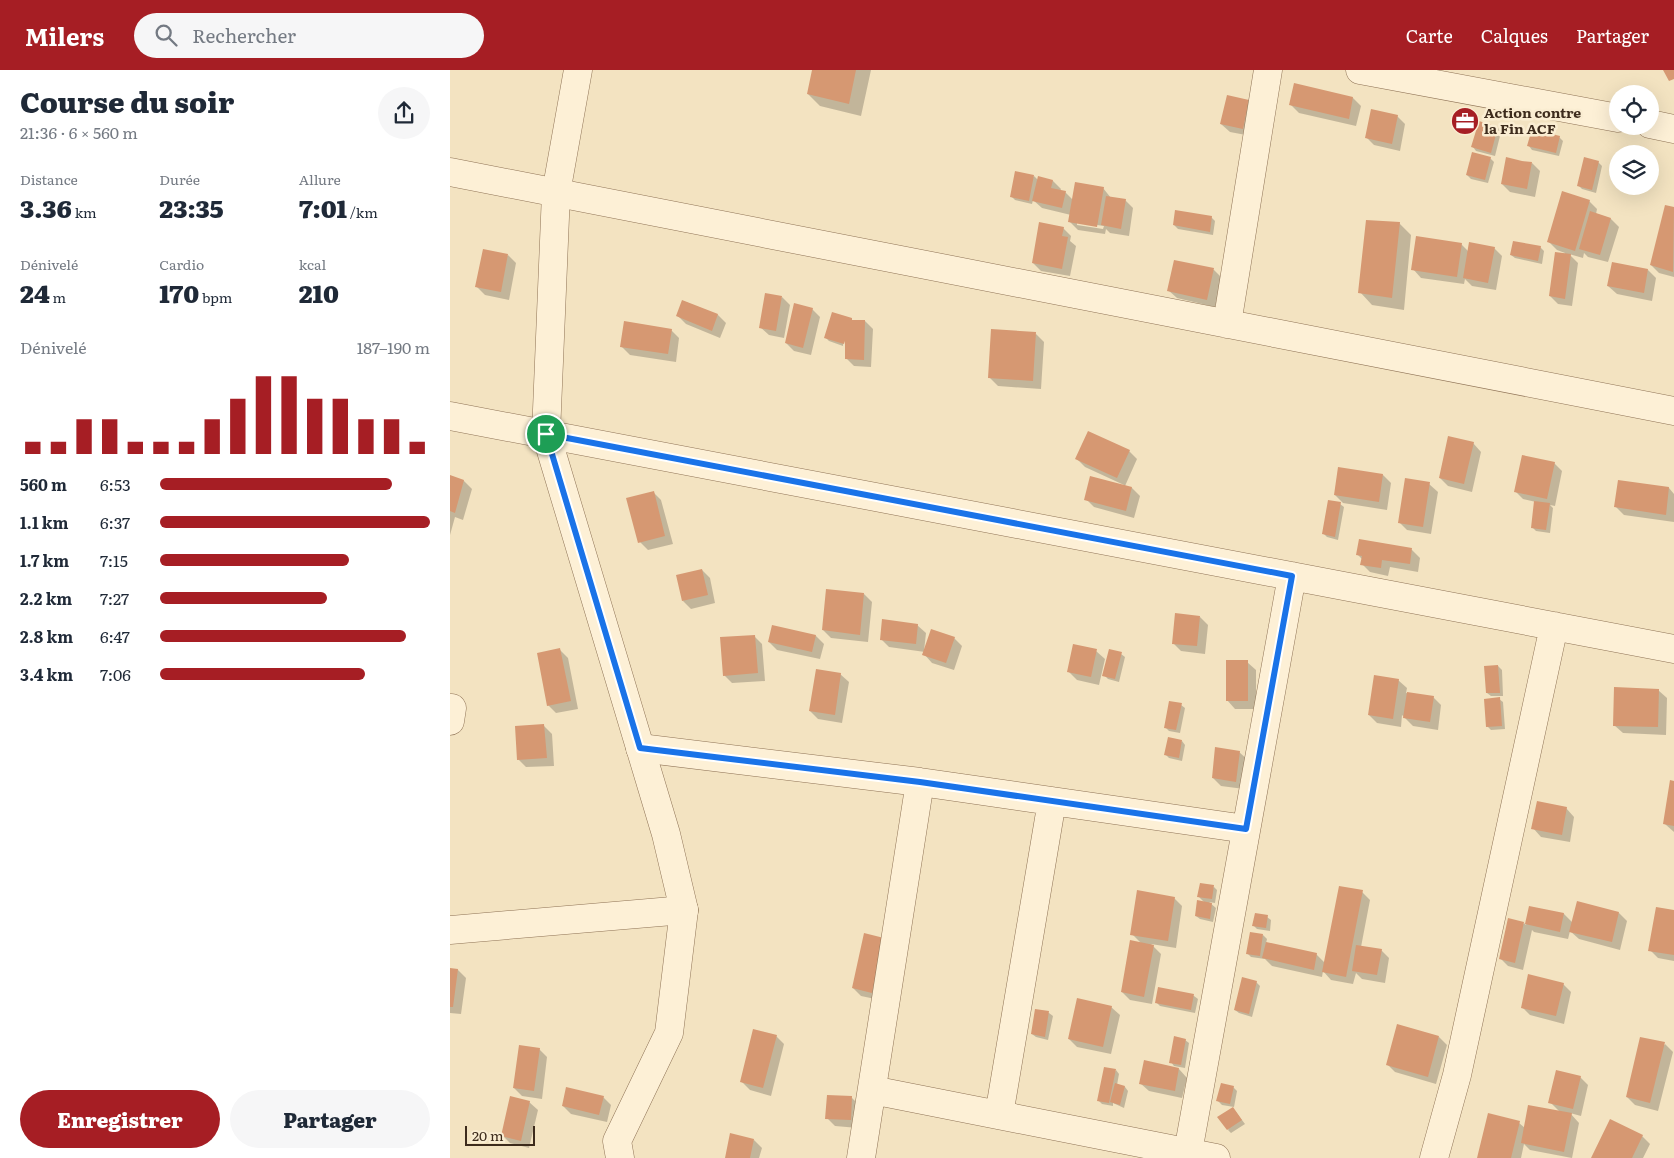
<!DOCTYPE html>
<html lang="fr">
<head>
<meta charset="utf-8">
<style>
  :root { --surface:#fff; --page:#f6f6f7; --text:#1f2937; --muted:#747a83; --accent:#a61e24 }
  body { margin:0; font-family:Literata,serif; background:var(--page); color:var(--text); height:100vh; display:flex; flex-direction:column; font-size:19px; white-space:nowrap }
  * { box-sizing:border-box; margin:0 }
  p { font-size:16px; color:var(--muted) }
  .icon { flex:none; width:28px; height:28px; fill:none; stroke:currentColor; stroke-width:2; stroke-linecap:round; stroke-linejoin:round }
  .map { position:relative; flex:1; overflow:hidden }
  .panel { display:flex; flex-direction:column; background:var(--surface); width:450px }
  .panel>* { flex:none }
  .buttons { position:absolute; left:1159px; top:15px; display:grid; gap:10px }
  .buttons a { display:grid; place-items:center; width:50px; height:50px; border-radius:50%; background:var(--surface); box-shadow:0 5px 20px #0002; font-size:25px }
  .scale { position:absolute; left:15px; bottom:12px; width:70px; box-sizing:border-box; padding-left:5px; border:2px solid #3d2b1c; border-top:0; font-size:14px; line-height:18px; white-space:nowrap; color:#3d2b1c; -webkit-text-stroke:4px #faedd2; paint-order:stroke }
  .pin { position:absolute; display:grid; place-items:center; width:42px; height:42px; color:#fff; margin:-21px; border:2px solid #fff; border-radius:50%; box-shadow:0 1px 5px #0007 }
  .round { display:grid; place-items:center; flex:none; width:52px; height:52px; border-radius:26px; background:var(--page) }
  .head { display:flex; align-items:center; justify-content:space-between; height:85px; padding:0 20px }
  h1 { font-size:28px; font-weight:800; line-height:38px }
  .stats { display:grid; grid-template-columns:repeat(3,1fr); gap:8px; height:85px; padding:5px 20px }
  .stats div { display:grid; align-content:center }
  .stats b { font-size:25px; font-weight:800 }
  .stats small { font-size:14px; font-weight:400 }
  .stats p { font-size:14px }
  .chart { height:140px; padding:10px 20px }
  .chart p { display:flex; justify-content:space-between }
  .chart svg { width:100%; height:90px; margin-top:5px; stroke:var(--accent); stroke-width:6 }
  .cta { display:flex; gap:10px; margin-top:auto; padding:10px 20px }
  .cta a { flex:1; height:58px; border-radius:30px; background:var(--accent); color:#fff; font-size:20px; font-weight:800; line-height:58px; text-align:center }
  .cta a+a { background:var(--page); color:var(--text) }
  ul { padding:0 20px; list-style:none; font-size:16px }
  li { display:grid; grid-template-columns:80px 60px 1fr; align-items:center; height:38px }
  li i { height:12px; border-radius:6px; background:var(--accent) }
  header { display:flex; align-items:center; gap:30px; box-sizing:border-box; height:70px; padding:0 25px; background:var(--accent); color:#fff }
  header strong { font-size:24px }
  nav { display:flex; gap:28px; margin-inline-start:auto; font-size:18px }
  .search { width:350px; height:45px; background:var(--page); display:flex; align-items:center; gap:12px; box-sizing:border-box; padding:0 18px; border-radius:28px; color:var(--muted); font-size:19px }
  main { display:flex; flex:1; min-height:0 }
  .map>svg:first-child { display:block }
  .shadow { fill:#0003; fill-rule:evenodd }
  .building { fill:#d69872 }
  .lines { fill:none; stroke-linecap:round; stroke-linejoin:round }
  .minor-casing { stroke:#8f7356; stroke-width:29 }
  .tertiary-casing { stroke:#8f7356; stroke-width:29 }
  .minor { stroke:#fdf0d6; stroke-width:28 }
  .tertiary { stroke:#fdf0d6; stroke-width:28 }
  .route-casing { stroke:#fff; stroke-width:10 }
  .route { stroke:#1a73e8; stroke-width:6 }
  .labels { text-anchor:middle; stroke-width:5; stroke-linejoin:round; paint-order:stroke }
  .poi-label { font-size:14px; font-weight:bold; fill:#3d2b1c; stroke:#faedd2; text-anchor:start }
</style>
</head>
<body>
<header>
<strong>Milers</strong>
<div class="search"><svg class="icon" aria-label="search" viewBox="0 0 24 24"><circle cx="10" cy="10" r="6"/><path d="M15 15l6 6"/></svg>Rechercher</div>
<nav><a>Carte</a><a>Calques</a><a>Partager</a></nav>
</header>
<main>
<section class="panel">
<div class="head"><div><h1>Course du soir</h1><p>21:36 · 6 × 560 m</p></div><a class="round"><svg class="icon" aria-label="share" viewBox="0 0 24 24"><path d="M12 15V3M7 8l5-5 5 5M5 13v7h14v-7"/></svg></a></div>
<div class="stats">
<div><p>Distance</p><b>3.36<small> km</small></b></div>
<div><p>Durée</p><b>23:35</b></div>
<div><p>Allure</p><b>7:01<small> /km</small></b></div>
</div>
<div class="stats">
<div><p>Dénivelé</p><b>24<small> m</small></b></div>
<div><p>Cardio</p><b>170<small> bpm</small></b></div>
<div><p>kcal</p><b>210</b></div>
</div>
<div class="chart"><p><span>Dénivelé</span>187–190 m</p>
<svg viewBox="0 0 160 44" preserveAspectRatio="none"><path d="M5 44V38M15 44V38M25 44V27M35 44V27M45 44V38M55 44V38M65 44V38M75 44V27M85 44V17M95 44V6M105 44V6M115 44V17M125 44V17M135 44V27M145 44V27M155 44V38"/></svg>
</div>
<ul>
<li><b>560 m</b>6:53<i style="width:86%"></i></li>
<li><b>1.1 km</b>6:37<i style="width:100%"></i></li>
<li><b>1.7 km</b>7:15<i style="width:70%"></i></li>
<li><b>2.2 km</b>7:27<i style="width:62%"></i></li>
<li><b>2.8 km</b>6:47<i style="width:91%"></i></li>
<li><b>3.4 km</b>7:06<i style="width:76%"></i></li>
</ul>
<div class="cta"><a>Enregistrer</a><a>Partager</a></div>
</section>
<div class="map">
<svg width="1224" height="1088" viewBox="0 0 1224 1088">
  <rect width="100%" height="100%" fill="#f3e3c1"/>
  <path class="shadow" d="M364,0H421L411,46L370,36L358,24Z
    M903,28L911,36L906,56L849,43L841,35Z
    M798,31L807,39L801,66L780,62L771,54Z
    M947,46L955,54L950,81L924,75L916,67Z
    M1048,58L1051,62L1045,86L1026,81L1023,77Z
    M1109,67L1113,71L1109,86L1082,80L1079,76Z
    M1040,88L1044,92L1038,113L1021,109L1017,105Z
    M1148,92L1152,96L1146,123L1132,119L1128,115Z
    M1082,93L1090,101L1085,127L1060,122L1052,114Z
    M584,106L588,110L603,111L611,119L610,121L615,122L623,130L653,118L661,128L675,130L683,138L679,166L660,163L656,159L655,164L628,160L620,152L621,145L592,138L583,130L582,134L565,130L561,126ZM627,152L654,156L653,159L627,155Z
    M1139,131L1147,139L1146,144L1161,149L1169,157L1158,192L1138,187L1134,183L1133,188L1119,184L1128,193L1122,236L1108,234L1100,226L1115,183L1107,180L1099,172Z
    M1216,136L1224,138V207L1209,203L1201,195Z
    M761,147L765,151L763,165L728,159L724,155Z
    M949,153L961,165L954,240L922,235L910,222Z
    M613,158L621,166L620,171L626,176L620,206L591,201L583,193Z
    M1011,174L1019,182L1044,178L1052,186L1046,220L1022,216L1015,209L1014,214L971,208L963,199Z
    M1090,177L1094,181L1092,194L1065,188L1061,185Z
    M58,185L66,193L59,230L35,225L27,217Z
    M725,191L764,200L772,208L765,237L727,228L718,220Z
    M1198,200L1206,208L1202,231L1167,224L1158,216Z
    M332,227L340,235L334,268L319,265L310,257Z
    M233,231L268,245L276,253L270,268L236,254L228,246Z
    M362,239L370,247L361,285L344,281L336,273Z
    M383,244L405,251H415L423,259L421,297L404,296L396,288L395,248L393,276L379,271L376,268Z
    M221,260L229,268L226,292L180,285L172,277Z
    M586,264L594,272L591,319L548,316L540,308Z
    M1023,373L1031,382L1022,422L998,416L990,408Z
    M679,381L687,389L675,416L682,418L690,426L684,448L644,437L636,429L674,415L635,397L627,389Z
    M1104,393L1112,401L1105,436L1100,435L1103,438L1100,463L1086,461L1082,457L1086,432L1073,429L1065,421Z
    M933,405L941,413L937,440L893,433L885,425Z
    M0,407L14,411L22,419L13,450L5,447L0,465Z
    M1169,411L1219,418L1224,424V452L1174,445L1166,437Z
    M979,414L988,422L981,464L957,460L949,452Z
    M203,422L211,430L223,474L198,480L190,472Z
    M890,434L894,437L888,470L877,467L874,464Z
    M910,470L962,480L970,488L968,502L940,497L938,506L920,502L912,494L913,490L907,484Z
    M252,500L260,508L265,533L241,539L233,531Z
    M414,524L422,532L418,572L381,568L373,560Z
    M750,547L758,555L755,584L731,581L723,573Z
    M467,555L476,563L474,581L504,568L512,576L504,600L482,593L474,584L475,582L439,577L431,569Z
    M304,566L312,574L315,611L282,613L274,605Z
    M366,566L374,574L370,589L327,580L319,572Z
    M110,580L118,588L128,639L106,643L98,635Z
    M646,581L655,589L649,615L627,610L619,602Z
    M671,584L675,587L669,612L658,609L654,605Z
    M797,592L806,600V639H785L777,630Z
    M1048,596L1052,600L1053,626H1041L1037,623Z
    M390,604L399,612L392,653L368,649L360,641Z
    M948,610L957,618L956,623L983,627L991,635L988,660L963,656L952,645L951,657L927,653L919,645Z
    M1208,620L1217,628L1216,665L1173,663L1164,655Z
    M1049,629L1053,632L1055,659L1041,660L1037,656Z
    M731,635L735,638L730,663L719,661L715,657Z
    M94,656L102,664L104,696L76,697L68,689Z
    M732,671L735,675L732,691L719,688L715,684Z
    M789,682L798,690L794,719L771,716L763,708Z
    M1224,712V762L1215,754Z
    M1116,738L1124,747L1120,772L1091,767L1083,758Z
    M764,817L767,820L765,833L759,832L766,838L763,852L750,849L746,846L755,833L749,827Z
    M912,822L920,830L911,877L931,880L939,888L935,913L912,909L906,903L903,914L881,910L873,901L872,907L822,896L815,889L801,887L797,883L813,865L817,869L816,873L866,884L875,893Z
    M724,828L732,836L726,878L701,874L711,884L702,934L680,930L672,922L692,874L682,864Z
    M1080,837L1114,844L1123,853L1169,843L1177,851L1170,880L1129,869L1120,861L1118,869L1084,862L1082,860L1073,900L1058,896L1050,888L1074,853L1076,855Z
    M1224,842V891L1208,888L1200,880Z
    M817,847L821,850L820,861L807,859L804,856Z
    M433,869L430,930L411,926L403,918Z
    M0,899L8,900L16,908L11,944L0,943Z
    M806,912L810,916L802,947L789,943L785,940Z
    M1113,914L1121,922L1114,954L1080,945L1072,937Z
    M709,918L744,926L748,929L745,943L710,936L707,933Z
    M661,937L670,945L661,984L627,977L619,969Z
    M586,940L599,943L603,946L598,970L586,967L582,964Z
    M326,966L334,974L321,1026L300,1020L292,1012Z
    M989,967L997,975L986,1014L945,1002L937,994Z
    M735,970L739,973L735,998L724,996L721,992Z
    M1215,974L1223,982L1208,1041L1185,1035L1177,1027Z
    M89,979L97,987L92,1029L72,1026L64,1018Z
    M729,999L737,1008L732,1028L699,1021L690,1013Z
    M666,1000L669,1004L667,1015L675,1017L678,1021L674,1038L663,1033V1036L652,1034L648,1030Z
    M1130,1007L1138,1015L1131,1046L1120,1043L1129,1053L1122,1088L1080,1080L1074,1074L1071,1088H1028L1069,1053L1075,1058L1110,1042L1100,1032Z
    M783,1017L787,1021L784,1037L772,1035L768,1031Z
    M153,1027L161,1035L157,1052L121,1044L113,1036Z
    M402,1028L410,1036L408,1058L385,1056L377,1048Z
    M79,1032L88,1040L79,1078L60,1073L52,1065Z
    M786,1042L795,1054L781,1063L778,1060Z
    M1192,1066L1200,1074L1193,1088H1143Z
    M304,1070L312,1078L309,1088H276Z"/>
  <path class="building" d="M362,0H406L399,34L357,24Z
    M1213,0H1224V9L1219,11Z
    M844,13L903,27L899,49L839,35Z
    M777,25L799,30L793,59L770,54Z
    M921,39L948,45L942,74L915,68Z
    M1029,51L1048,57L1041,83L1021,77Z
    M1082,59L1110,66L1106,83L1077,76Z
    M1022,82L1041,87L1035,110L1016,105Z
    M1056,87L1072,91L1082,92L1077,119L1051,114Z
    M1134,87L1149,91L1142,120L1127,116Z
    M565,101L584,105L579,131L560,127Z
    M588,106L603,110L601,118L616,121L612,138L582,131Z
    M625,112L654,117L647,157L618,152Z
    M1112,121L1140,130L1125,181L1097,172Z
    M656,126L676,129L671,159L651,155Z
    M1215,135L1224,137L1223,202L1200,195Z
    M725,140L762,146L760,162L723,155Z
    M1140,141L1161,148L1150,185L1129,179Z
    M916,150L950,152L942,228L908,223Z
    M589,152L614,157L612,166L618,167L612,199L582,193Z
    M966,166L1012,173L1007,207L961,200Z
    M1063,171L1091,176L1088,191L1060,185Z
    M1019,172L1045,177L1038,213L1013,208Z
    M33,179L58,184L51,222L25,217Z
    M1105,182L1121,184L1115,229L1099,226Z
    M724,190L764,198L757,230L717,221Z
    M1162,192L1198,199L1194,223L1157,216Z
    M315,223L332,226L326,261L309,258Z
    M232,230L268,244L262,261L226,246Z
    M344,233L363,238L353,278L335,273Z
    M382,242L402,248V250H415L414,290L395,289V271L394,274L374,268Z
    M174,251L222,259L218,284L170,277Z
    M541,259L586,262L583,311L538,308Z
    M638,361L680,380L667,408L625,389Z
    M998,366L1024,372L1014,414L989,408Z
    M1072,385L1105,392L1097,429L1064,422Z
    M888,397L933,404L929,432L884,425Z
    M0,405L14,410L5,443L0,441Z
    M640,406L682,417L676,441L634,430Z
    M955,408L980,412L973,457L948,453Z
    M1168,410L1219,417L1216,445L1164,437Z
    M204,421L215,466L188,473L176,428Z
    M878,430L891,432L885,467L872,464Z
    M1084,431L1100,433L1096,460L1081,458Z
    M909,469L962,478L960,494L932,490L931,498L910,495L912,486L906,485Z
    M252,499L258,525L232,531L226,505Z
    M376,519L414,523L410,565L372,560Z
    M725,543L750,546L747,576L722,574Z
    M432,549L468,554L466,574L430,570Z
    M322,555L366,565L362,582L318,572Z
    M481,559L505,567L496,593L472,585Z
    M305,565L308,603L273,606L270,567Z
    M623,574L647,579L641,607L617,602Z
    M110,578L121,631L97,636L87,583Z
    M659,579L672,582L665,609L652,606Z
    M776,590H798V631H776Z
    M1048,595L1050,623H1036L1034,596Z
    M366,599L391,603L385,645L359,641Z
    M924,605L949,609L943,649L918,645Z
    M1164,617L1209,619L1208,657L1163,656Z
    M957,622L984,626L980,652L953,648Z
    M1050,627L1052,656L1036,657L1034,629Z
    M719,631L732,633L726,660L714,658Z
    M94,654L97,688L67,690L65,656Z
    M718,667L732,670L729,688L714,685Z
    M765,677L790,681L786,712L762,708Z
    M1220,710L1224,711V756L1213,754Z
    M1087,731L1117,737L1112,765L1081,759Z
    M750,813L764,815L762,829L747,827Z
    M889,816L913,820L896,907L872,902Z
    M687,820L725,827L718,871L680,865Z
    M747,830L762,833L760,849L745,846Z
    M1127,831L1169,842L1162,872L1119,862Z
    M1079,836L1114,843L1110,862L1075,854Z
    M1206,837L1224,840V885L1198,881Z
    M805,843L818,845L816,858L802,856Z
    M1058,848L1074,852L1065,893L1049,889Z
    M800,862L813,864L810,886L796,884Z
    M414,863L434,868L422,923L402,918Z
    M680,870L704,875L694,927L671,922Z
    M816,872L867,883L864,900L812,888Z
    M906,875L932,879L927,905L902,901Z
    M0,898L8,899L3,937H0Z
    M1078,904L1114,913L1106,946L1071,938Z
    M792,907L807,911L799,944L784,940Z
    M708,917L744,924L741,940L705,933Z
    M627,928L662,936L653,977L618,969Z
    M585,939L599,941L595,967L581,964Z
    M947,954L989,966L978,1007L936,995Z
    M303,959L327,965L313,1018L290,1012Z
    M724,966L736,969L731,995L719,993Z
    M1190,967L1215,972L1200,1033L1176,1027Z
    M69,975L90,978L84,1021L63,1018Z
    M694,990L729,998L725,1021L689,1014Z
    M654,997L666,999L659,1033L647,1031Z
    M1106,1000L1131,1006L1123,1039L1098,1033Z
    M665,1013L675,1016L670,1035L660,1032Z
    M771,1013L784,1016L780,1034L766,1031Z
    M116,1017L154,1026L149,1045L112,1036Z
    M377,1025L402,1026L401,1050L375,1049Z
    M60,1026L80,1031L71,1071L51,1066Z
    M1078,1035L1122,1043L1114,1082L1071,1073Z
    M783,1037L792,1050L777,1060L767,1047Z
    M1038,1043L1070,1051L1061,1088H1027Z
    M1160,1049L1193,1065L1182,1088H1141Z
    M280,1063L304,1069L300,1088H275Z"/>
  <g class="lines">
    <defs>
      <path id="minor" d="M910,0L1168,48
        M1200,54L1224,59
        M0,102L1224,341
        M777,254L818,0
        M0,346L1224,579
        M0,651L2,638
        M190,678L470,712L796,759
        M0,860L234,840
        M422,1020L766,1088
        M549,1045L602,731
        M738,1082L842,506
        M411,1088L470,712
        M984,1088L1007,1005L1104,556"/>
      <path id="tertiary" d="M128,0L106,123L96,364L216,764L234,840L219,963L167,1071L170,1088"/>
    </defs>
    <use href="#minor" class="minor-casing"/>
    <use href="#tertiary" class="tertiary-casing"/>
    <use href="#minor" class="minor"/>
    <use href="#tertiary" class="tertiary"/>
  </g>
  <g class="lines">
    <defs>
      <path id="route" d="M96,364L842,506L796,759L470,712L190,678Z"/>
    </defs>
    <use href="#route" class="route-casing"/>
    <use href="#route" class="route"/>
  </g>
  <defs>
    <symbol id="office-disc" viewBox="-11 -11 22 22"><circle r="9.5" fill="#a61e24" stroke="#faedd2"/><path d="M-6-3h4V-5.5h4V-3h4V5H-6ZM-1-4.5V-3h2v-1.5ZM-6 0V1H6V0Z" fill="#fff"/></symbol>
  </defs>
  <g fill-rule="evenodd">
    <use href="#office-disc" x="999" y="35" width="32" height="32"/>
  </g>
  <g class="labels">
    <g class="poi-label">
      <text x="1034" y="48">Action contre<tspan x="1034" dy="16">la Fin ACF</tspan></text>
    </g>
  </g>
</svg>
<div class="buttons">
<a><svg class="icon" aria-label="locate" viewBox="0 0 24 24"><circle cx="12" cy="12" r="6"/><path d="M12 2v4M12 18v4M2 12h4M18 12h4"/></svg></a>
<a><svg class="icon" aria-label="layers" viewBox="0 0 24 24"><path d="M12 4l9 5-9 5-9-5zM3 14l9 5 9-5"/></svg></a>
</div>
<div class="scale">20 m</div>
<div class="pin" style="left:96px;top:364px;background:#1e9e55"><svg class="icon" aria-label="arrive" viewBox="0 0 24 24"><path d="M6 21V4h12l-3 4 3 4H6"/></svg></div>
</div>
</main>
</body>
</html>
